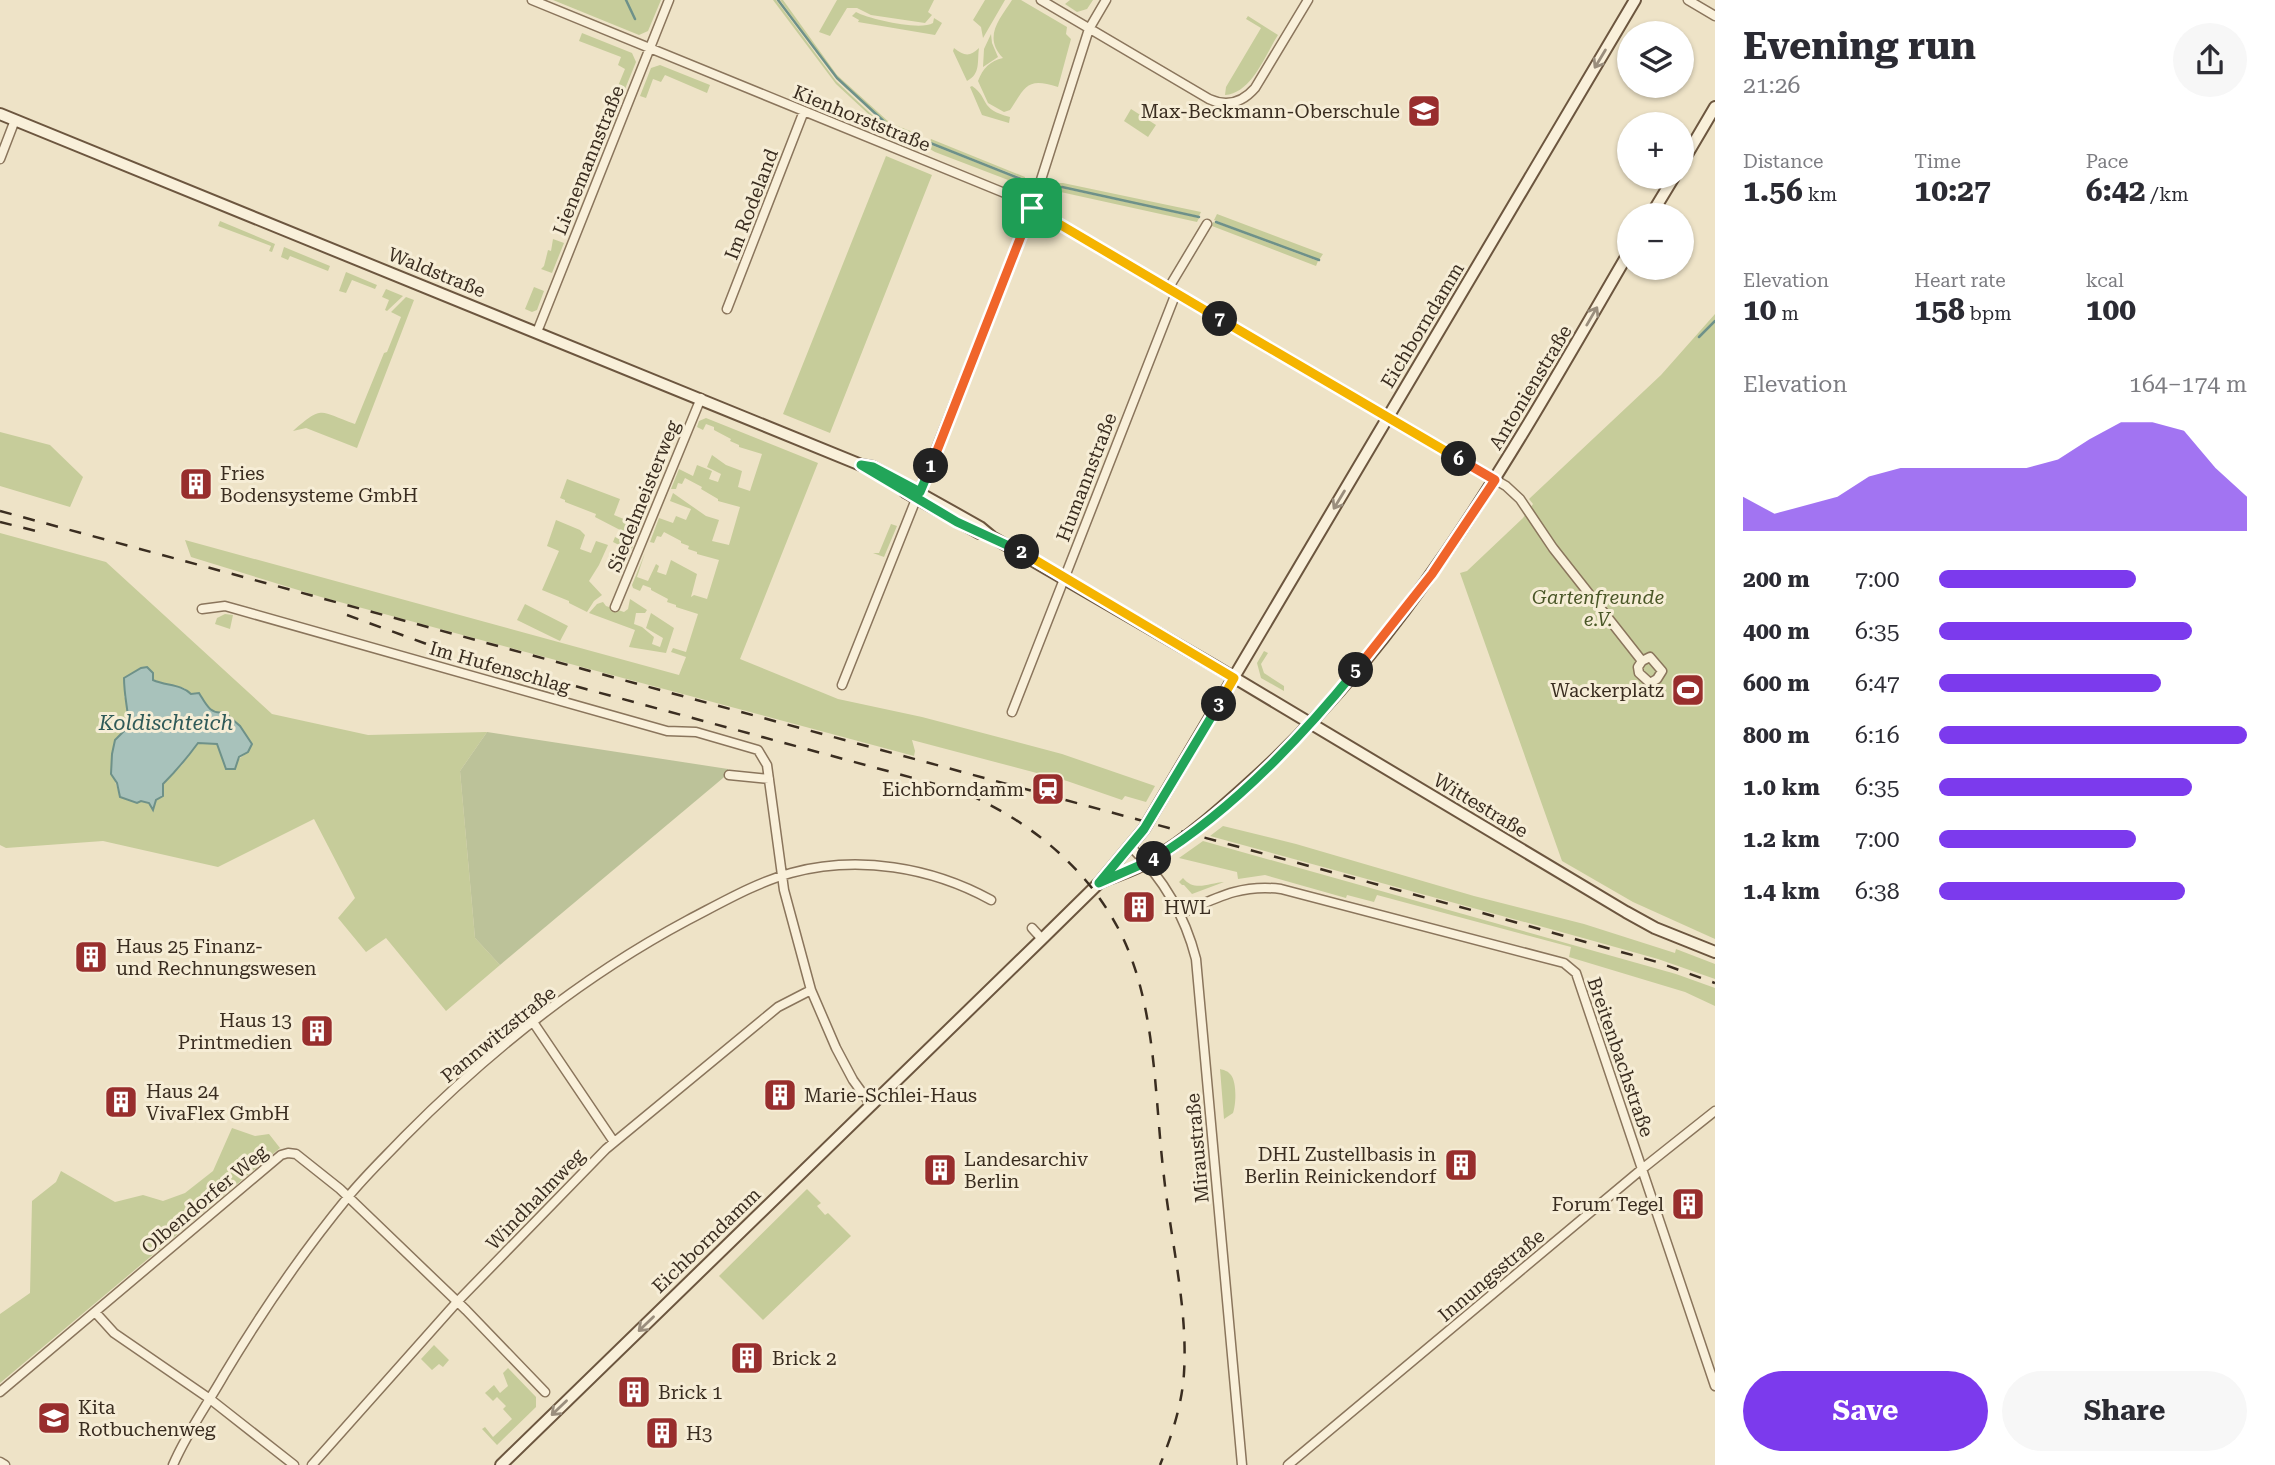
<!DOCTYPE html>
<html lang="en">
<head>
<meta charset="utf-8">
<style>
  :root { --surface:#fff; --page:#f7f7f7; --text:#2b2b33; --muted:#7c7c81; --accent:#7c3aed }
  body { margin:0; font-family:"Roboto Serif",serif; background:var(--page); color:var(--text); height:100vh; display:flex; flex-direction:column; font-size:26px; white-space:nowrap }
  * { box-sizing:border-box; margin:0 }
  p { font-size:23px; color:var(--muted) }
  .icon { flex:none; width:38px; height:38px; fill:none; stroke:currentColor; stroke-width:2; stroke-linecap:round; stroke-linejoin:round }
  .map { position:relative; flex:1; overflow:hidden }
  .side { display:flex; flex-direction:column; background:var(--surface); width:560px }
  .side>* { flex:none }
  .controls { position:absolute; left:1617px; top:21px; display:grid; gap:14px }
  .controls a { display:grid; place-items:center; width:77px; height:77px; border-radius:50%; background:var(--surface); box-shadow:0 2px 5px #0004; font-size:35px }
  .pin { position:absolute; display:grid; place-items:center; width:60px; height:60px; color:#fff; margin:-30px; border-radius:14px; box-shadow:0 4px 10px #0006 }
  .km { position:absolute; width:35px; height:35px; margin:-18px; border-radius:50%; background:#222; color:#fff; font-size:19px; line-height:35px; text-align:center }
  .round { display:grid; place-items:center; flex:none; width:74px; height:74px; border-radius:37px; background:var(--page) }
  .overview { display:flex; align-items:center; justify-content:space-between; height:119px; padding:0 28px }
  h1 { font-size:38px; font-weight:700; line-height:52px }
  .stats { display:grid; grid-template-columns:repeat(3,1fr); gap:10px; height:119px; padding:7px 28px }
  .stats div { display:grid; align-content:center }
  .stats b { font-size:30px; font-weight:700 }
  .stats small { font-size:19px; font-weight:400 }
  .stats p { font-size:19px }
  .chart { height:196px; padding:14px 28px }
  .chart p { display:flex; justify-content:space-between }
  .chart svg { width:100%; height:126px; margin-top:7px; fill:var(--accent); opacity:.7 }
  .button { display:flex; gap:14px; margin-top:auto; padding:14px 28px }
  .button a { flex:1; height:80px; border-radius:42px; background:var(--accent); color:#fff; font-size:28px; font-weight:700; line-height:80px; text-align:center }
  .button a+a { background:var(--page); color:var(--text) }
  ul { padding:0 28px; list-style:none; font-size:23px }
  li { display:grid; grid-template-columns:112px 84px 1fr; align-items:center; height:52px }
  li i { height:18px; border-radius:9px; background:var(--accent) }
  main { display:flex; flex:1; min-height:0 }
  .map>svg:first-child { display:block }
  .green { fill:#c6cc9a; fill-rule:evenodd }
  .cemetery { fill:#bcc299 }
  .water { fill:#a8c2bb; stroke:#6e9189; stroke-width:2 }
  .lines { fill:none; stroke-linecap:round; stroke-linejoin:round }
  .stream { stroke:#6e9189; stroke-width:2.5 }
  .minor-casing { stroke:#8a755c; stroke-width:11 }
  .secondary-casing { stroke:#6c563f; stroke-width:14 }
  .minor { stroke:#f9f0da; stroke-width:8 }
  .secondary { stroke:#f9f0da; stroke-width:10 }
  .rail { stroke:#3a2d20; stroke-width:2.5; stroke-dasharray:12 12; stroke-linecap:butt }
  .oneway { stroke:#9a8e7d }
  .split-1-casing { stroke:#fff; stroke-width:14 }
  .split-2-casing { stroke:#fff; stroke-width:14 }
  .split-3-casing { stroke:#fff; stroke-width:14 }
  .split-4-casing { stroke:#fff; stroke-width:14 }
  .split-5-casing { stroke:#fff; stroke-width:14 }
  .split-6-casing { stroke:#fff; stroke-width:14 }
  .split-7-casing { stroke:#fff; stroke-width:14 }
  .split-8-casing { stroke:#fff; stroke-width:14 }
  .split-1 { stroke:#f0652b; stroke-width:9 }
  .split-2 { stroke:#22a559; stroke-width:9 }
  .split-3 { stroke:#f5b400; stroke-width:9 }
  .split-4 { stroke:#22a559; stroke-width:9 }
  .split-5 { stroke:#22a559; stroke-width:9 }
  .split-6 { stroke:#f0652b; stroke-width:9 }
  .split-7 { stroke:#f5b400; stroke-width:9 }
  .split-8 { stroke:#f5b400; stroke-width:9 }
  .labels { text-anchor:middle; stroke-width:6; stroke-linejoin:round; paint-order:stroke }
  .poi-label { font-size:19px; fill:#3a2d20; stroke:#f6edd6; text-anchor:start }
  .street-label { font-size:19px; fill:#3a2d20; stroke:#f6edd6 }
  .park-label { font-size:19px; font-style:italic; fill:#495626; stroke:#f6edd6 }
  .water-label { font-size:21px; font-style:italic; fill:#2f5a58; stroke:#f6edd6 }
</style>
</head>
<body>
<main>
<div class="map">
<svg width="1715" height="1465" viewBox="0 0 1715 1465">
  <rect width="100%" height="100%" fill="#eee3c7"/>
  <path class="green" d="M553,0H661L648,31L639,35Z
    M773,0H776L836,81L886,128L921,141L919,148L869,128L876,121L836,84Z
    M780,0H783L837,75L890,123L923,136L922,139L888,125L847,87L836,76Z
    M837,0H934L928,12L932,15L925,23L871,15L857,8H847L830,36L819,32Z
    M985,0H1005L983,38L981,27L973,20Z
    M1012,0H1021L1067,27L1066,34L1071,39L1058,87C1027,77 1026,86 1010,110L1004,112L988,103L978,81C983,68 990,61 1003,58C983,37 999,20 1012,0Z
    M1070,0H1093L1087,9L1077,12L1065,4Z
    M856,12C869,19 920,31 933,23L934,18L942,23L935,35L858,22L859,20L852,16Z
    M1248,16L1278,35C1265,55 1252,93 1225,95L1226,87L1261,28L1246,19Z
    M582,33L632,53L636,62L625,89L618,86L625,69L618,65L621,57L579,41Z
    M991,34L992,43L998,57L983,67L984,49Z
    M954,48C964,56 970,57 979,48C977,61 981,74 967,81L953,51Z
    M660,65L710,85L707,93L665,75L661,82L653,79L646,98L640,96L651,68Z
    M972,86C990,98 978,109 1010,117L1009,123L982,115L970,87Z
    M1131,109L1156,125L1148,137L1124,121Z
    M931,139L1025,177V179L930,142Z
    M929,144L1024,181V186L935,152L928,148Z
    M886,156L932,175L830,433L783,414Z
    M1058,183H1063L1201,212L1199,216L1057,186Z
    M1057,187L1199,218L1197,222L1056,191Z
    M1217,214L1323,254L1319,260L1214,220Z
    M220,221L275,244L272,252L269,251L271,246L218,226Z
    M1213,222L1318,261L1316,266L1212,226Z
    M553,239L564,243L552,273L541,269L544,266L548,250L551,251Z
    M284,247L330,266L328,271L290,256L288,260L281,257Z
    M346,272L377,285L375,289L352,280L346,293L339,291Z
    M534,287L544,291L537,310L532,312L525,309Z
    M386,289L403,296L387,311L385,310L389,300L382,297Z
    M406,297L414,300L357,448L306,428L293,431C324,404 319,412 355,424L384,353L387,352L401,317L391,312Z
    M1715,314V939L1633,902L1562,861L1460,573L1467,571L1523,518L1533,504L1529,499L1661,375Z
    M706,418L818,463L740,659L838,699L922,717L1062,754L1155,786L1146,802L1125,796L1122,800L1067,781L912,740L915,751L914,756L321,597L191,557L185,540L679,675L686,657L671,652L673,648L686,652L698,614L676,607V605L667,602L668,599L651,590V588L643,585L640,591L633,588L632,585L645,553L637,577L648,581L656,564L659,566L657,572L666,575L671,560L697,574L691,597L694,595L707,599L719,560L697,554V552L688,549L689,546L681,543V541L664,532L661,537L657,536L654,543L650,542L659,518L673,523L676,516L686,520L691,509L670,501L673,493L706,516L719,520L712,541L729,545L740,507L718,501V499L701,489L702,487L685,478L682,484L678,483L676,489H671L679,469L693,476L697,465L712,471L709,479L718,482L721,474L707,467L712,455L726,465L742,471L738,487L750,491L762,454L739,447V445L730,441L731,439L714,430V427L706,424L703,430L697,427L699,421Z
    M0,432L50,445L83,477L70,507L0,486Z
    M567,479L620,499L614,515L638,525L647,502L650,504L631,551L613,542L615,537L619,539L622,531L595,517L596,514L565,502V500L560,498Z
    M556,520L580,530L585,535L580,549L591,553L596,541L608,545L599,565L589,581L602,595L594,601L587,612L569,603V601L542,590L559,551L547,546Z
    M891,524L897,526L884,557L873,553H879Z
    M0,533L106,562L272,714L368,735L487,732L460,771L475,938L500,965L446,1011L386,938L366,952L338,918L355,898L314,819L218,867L103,841L6,848L0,845ZM152,680L161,684L184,688L216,713L248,752L226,769L217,744L198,742L182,765L163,784L152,809L149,803L120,797L111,768L112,754L115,740L129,727L128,706L124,696Z
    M630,599L647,610L645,613H636L634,624L642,627L654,637L652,644L660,647L663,638L646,628L651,613L674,628L666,653L629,647L635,630L589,613L597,604L603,602L606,606L624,612L628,609Z
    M525,604L568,626L560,641L517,620Z
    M225,614L233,615L230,629L215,624L217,618Z
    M1264,651L1268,653L1261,664L1264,673L1284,686V691L1261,678L1257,663Z
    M1223,826L1296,844L1474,896L1584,924L1675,953L1676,949L1715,964V979L1658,959L1583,938L1210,836Z
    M1203,841L1676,974L1715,988V1006L1685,992L1569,957L1571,947L1377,895L1374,902L1347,895L1346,898L1265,875L1238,879L1237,872L1179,858Z
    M1183,878C1194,892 1209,883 1224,882L1192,894L1184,885H1182L1179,882Z
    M1220,1069C1224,1070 1228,1071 1231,1075C1237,1083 1236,1105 1233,1113L1224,1119Z
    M232,1128L255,1136L269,1134L280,1148L0,1383V1314L30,1293L32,1201L56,1182L61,1171L115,1202L143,1195L163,1201L185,1193L213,1171Z
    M807,1189L821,1203L817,1206L825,1215L828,1213L851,1236L763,1320L719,1276Z
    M434,1345L449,1360L443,1367L439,1364L432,1370L421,1359Z
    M508,1368L536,1397V1407L497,1445L482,1429L485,1427L493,1437L512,1419L503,1409L506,1406L497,1397L493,1401L485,1393L494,1385L500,1393L508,1386L503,1373Z"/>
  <path class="cemetery" d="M487,732L728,769L729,773L500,965L475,938L460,771Z"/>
  <path class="water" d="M147,667L153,673V680C166,686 181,684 191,694L199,693C206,704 210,715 224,712L240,726L252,744L248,752L239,757L235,769H226L217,744L198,743C187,758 176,771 163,784V796L156,800L153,810L149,803L141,801L137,803L120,797L117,783L111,774L112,754L115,740L129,726C128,710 124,695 124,678L141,668Z"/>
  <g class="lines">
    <path class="stream" d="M626,0L635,19
      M778,0L837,78L890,127L1021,179
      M1062,187L1199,217
      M1216,222L1319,260
      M1699,337L1715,321"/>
    <defs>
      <path id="minor" d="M532,0L1007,194L1506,486L1520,499L1553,548L1642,661
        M1041,0L1209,99C1227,107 1242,103 1255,88L1308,0
        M1688,0L1715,16
        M0,159L15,120
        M1168,289L1207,224
        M727,309L804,111
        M537,332L669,0
        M615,607L701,398
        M202,609L225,606L667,731L696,732L758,750L767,765L784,890L811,990L836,1048L853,1080L871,1105
        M1650,657L1662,671L1657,679L1650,683L1639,673L1638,667L1642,661Z
        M842,685L1032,208L1089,29L1106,0
        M1012,712L1176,293
        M729,775L769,779
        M1131,847C1163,878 1185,916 1196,959L1242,1465
        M1180,914C1216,898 1240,884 1281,889L1564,963L1576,973L1715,1386
        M1032,928L1042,939
        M533,1022L614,1142
        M95,1312L114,1333L210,1399L294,1465
        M0,1392L281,1155L288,1153L296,1154L340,1189L466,1310L545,1392
        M0,1462L5,1465
        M173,1465C186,1434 207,1405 224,1375C261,1313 302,1253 348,1197C365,1176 385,1157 404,1137C487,1053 583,976 688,920C721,903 755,883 791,873C858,855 931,867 991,900
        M312,1465L457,1302L606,1149L778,1007L811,990
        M1288,1465L1642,1169L1715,1111"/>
      <path id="secondary" d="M0,114L861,465L873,467L980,527L992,537L1213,665L1626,912L1655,928L1715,952
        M1682,163L1715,107
        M1651,215L1674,177
        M905,492L979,533
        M1101,882C1117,875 1135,870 1150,861C1189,838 1224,806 1257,776C1417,629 1521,437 1629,252
        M501,1465L1042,939L1099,883L1144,829L1635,0"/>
    </defs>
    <use href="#minor" class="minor-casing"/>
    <use href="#secondary" class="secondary-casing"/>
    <use href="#minor" class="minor"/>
    <use href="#secondary" class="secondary"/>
    <path class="rail" d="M0,511L1486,914L1657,962L1715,983
      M0,522L36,531
      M347,615L446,651L961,791C1026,819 1084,864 1118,928C1157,1002 1154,1095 1164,1177C1171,1242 1188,1308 1184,1373C1182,1405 1172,1435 1160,1465"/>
  </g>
  <defs><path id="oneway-shaft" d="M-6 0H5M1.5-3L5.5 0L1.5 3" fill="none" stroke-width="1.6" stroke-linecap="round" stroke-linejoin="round" transform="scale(1.75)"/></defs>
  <g class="oneway">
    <use href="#oneway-shaft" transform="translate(1600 59) rotate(121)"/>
    <use href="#oneway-shaft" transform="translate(1592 316) rotate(-60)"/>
    <use href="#oneway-shaft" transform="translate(1339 500) rotate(121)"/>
    <use href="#oneway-shaft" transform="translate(646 1324) rotate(136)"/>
    <use href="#oneway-shaft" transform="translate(559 1408) rotate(136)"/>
  </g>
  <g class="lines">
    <defs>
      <path id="split-1" d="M931,466L1032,208"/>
      <path id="split-2" d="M931,466L920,492L873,467L861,465L957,522L1022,552"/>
      <path id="split-3" d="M1022,552L1234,678L1219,704"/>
      <path id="split-4" d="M1154,859L1099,883L1144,829L1219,704"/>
      <path id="split-5" d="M1154,859C1230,812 1300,739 1356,670"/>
      <path id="split-6" d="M1356,670L1432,574L1495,480L1459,459"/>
      <path id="split-7" d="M1220,319L1459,459"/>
      <path id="split-8" d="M1032,208L1220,319"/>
    </defs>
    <use href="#split-1" class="split-1-casing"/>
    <use href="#split-2" class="split-2-casing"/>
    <use href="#split-3" class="split-3-casing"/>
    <use href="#split-4" class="split-4-casing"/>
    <use href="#split-5" class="split-5-casing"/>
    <use href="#split-6" class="split-6-casing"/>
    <use href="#split-7" class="split-7-casing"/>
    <use href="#split-8" class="split-8-casing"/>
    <use href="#split-1" class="split-1"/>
    <use href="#split-2" class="split-2"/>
    <use href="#split-3" class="split-3"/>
    <use href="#split-4" class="split-4"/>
    <use href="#split-5" class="split-5"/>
    <use href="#split-6" class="split-6"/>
    <use href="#split-7" class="split-7"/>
    <use href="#split-8" class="split-8"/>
  </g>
  <defs>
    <symbol id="school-square" viewBox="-11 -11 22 22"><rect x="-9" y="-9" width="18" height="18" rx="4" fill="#982e2d" stroke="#f6edd6"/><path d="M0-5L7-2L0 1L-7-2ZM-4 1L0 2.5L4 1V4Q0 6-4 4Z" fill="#fff"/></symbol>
    <symbol id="building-square" viewBox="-11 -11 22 22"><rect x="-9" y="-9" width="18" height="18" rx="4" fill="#982e2d" stroke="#f6edd6"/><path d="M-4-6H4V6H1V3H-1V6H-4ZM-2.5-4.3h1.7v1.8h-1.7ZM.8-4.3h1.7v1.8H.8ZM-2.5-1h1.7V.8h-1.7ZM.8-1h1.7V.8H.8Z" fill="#fff"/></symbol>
    <symbol id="stadium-square" viewBox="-11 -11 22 22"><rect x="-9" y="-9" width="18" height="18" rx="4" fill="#982e2d" stroke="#f6edd6"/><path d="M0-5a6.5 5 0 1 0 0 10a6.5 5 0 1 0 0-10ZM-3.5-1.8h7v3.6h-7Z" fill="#fff"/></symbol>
    <symbol id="station-square" viewBox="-11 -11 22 22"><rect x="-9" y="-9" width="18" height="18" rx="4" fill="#982e2d" stroke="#f6edd6"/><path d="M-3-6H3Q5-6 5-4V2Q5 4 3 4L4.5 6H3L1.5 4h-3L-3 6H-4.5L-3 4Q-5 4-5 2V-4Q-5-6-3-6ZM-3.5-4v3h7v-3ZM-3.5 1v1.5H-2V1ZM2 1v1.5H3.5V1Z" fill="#fff"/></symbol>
  </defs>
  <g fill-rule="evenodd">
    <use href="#school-square" x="1405" y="92" width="38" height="38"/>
    <use href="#building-square" x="177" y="465" width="38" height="38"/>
    <use href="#stadium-square" x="1669" y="671" width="38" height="38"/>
    <use href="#station-square" x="1029" y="770" width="38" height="38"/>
    <use href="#building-square" x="1120" y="888" width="38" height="38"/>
    <use href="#building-square" x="72" y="938" width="38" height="38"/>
    <use href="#building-square" x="298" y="1012" width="38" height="38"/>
    <use href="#building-square" x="761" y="1076" width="38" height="38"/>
    <use href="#building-square" x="102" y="1083" width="38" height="38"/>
    <use href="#building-square" x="1442" y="1146" width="38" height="38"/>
    <use href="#building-square" x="921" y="1151" width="38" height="38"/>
    <use href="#building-square" x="1669" y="1185" width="38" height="38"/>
    <use href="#building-square" x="728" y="1339" width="38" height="38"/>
    <use href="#building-square" x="615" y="1373" width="38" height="38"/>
    <use href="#school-square" x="35" y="1399" width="38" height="38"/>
    <use href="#building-square" x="643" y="1414" width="38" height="38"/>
  </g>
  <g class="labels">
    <g class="poi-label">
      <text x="1400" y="118" text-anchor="end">Max-Beckmann-Oberschule</text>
      <text x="220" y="480">Fries<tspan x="220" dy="22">Bodensysteme GmbH</tspan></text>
      <text x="1664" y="697" text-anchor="end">Wackerplatz</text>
      <text x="1024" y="796" text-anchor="end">Eichborndamm</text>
      <text x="1164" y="914">HWL</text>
      <text x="116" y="953">Haus 25 Finanz-<tspan x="116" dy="22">und Rechnungswesen</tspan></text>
      <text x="292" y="1027" text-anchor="end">Haus 13<tspan x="292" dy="22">Printmedien</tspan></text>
      <text x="146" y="1098">Haus 24<tspan x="146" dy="22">VivaFlex GmbH</tspan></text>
      <text x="804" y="1102">Marie-Schlei-Haus</text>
      <text x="1436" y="1161" text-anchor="end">DHL Zustellbasis in<tspan x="1436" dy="22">Berlin Reinickendorf</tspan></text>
      <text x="964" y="1166">Landesarchiv<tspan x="964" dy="22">Berlin</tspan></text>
      <text x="1664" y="1211" text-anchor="end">Forum Tegel</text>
      <text x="772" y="1365">Brick 2</text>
      <text x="658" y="1399">Brick 1</text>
      <text x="78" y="1414">Kita<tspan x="78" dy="22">Rotbuchenweg</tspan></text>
      <text x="686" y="1440">H3</text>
    </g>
    <g class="street-label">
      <text transform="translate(862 118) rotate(22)" y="7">Kienhorststraße</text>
      <text transform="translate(588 160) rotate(-68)" y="7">Lienemannstraße</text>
      <text transform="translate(751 204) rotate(-69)" y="7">Im Rodeland</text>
      <text transform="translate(437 272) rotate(22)" y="7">Waldstraße</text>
      <text transform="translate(1422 325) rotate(-59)" y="7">Eichborndamm</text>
      <text transform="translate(1530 387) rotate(-59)" y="7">Antonienstraße</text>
      <text transform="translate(1086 477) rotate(-69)" y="7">Humannstraße</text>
      <text transform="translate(643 496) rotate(-68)" y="7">Siedelmeisterweg</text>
      <text transform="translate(500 667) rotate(16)" y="7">Im Hufenschlag</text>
      <text transform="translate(1481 805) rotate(31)" y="7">Wittestraße</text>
      <text transform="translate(498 1034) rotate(-39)" y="7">Pannwitzstraße</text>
      <text transform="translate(1621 1057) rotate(71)" y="7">Breitenbachstraße</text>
      <text transform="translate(1197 1148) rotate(-95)" y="7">Miraustraße</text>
      <text transform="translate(204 1199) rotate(-40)" y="7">Olbendorfer Weg</text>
      <text transform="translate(535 1199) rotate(-46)" y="7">Windhalmweg</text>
      <text transform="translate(706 1240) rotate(-44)" y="7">Eichborndamm</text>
      <text transform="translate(1491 1275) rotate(-40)" y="7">Innungsstraße</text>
    </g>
    <g class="park-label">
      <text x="1598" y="604">Gartenfreunde<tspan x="1598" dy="22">e.V.</tspan></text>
    </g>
    <g class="water-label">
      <text x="166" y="730">Koldischteich</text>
    </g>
  </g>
</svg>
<div class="controls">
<a><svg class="icon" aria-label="layers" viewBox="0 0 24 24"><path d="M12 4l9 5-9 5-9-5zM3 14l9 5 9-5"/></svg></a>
<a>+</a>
<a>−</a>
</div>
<div class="pin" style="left:1032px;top:208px;background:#1e9e55"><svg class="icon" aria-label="arrive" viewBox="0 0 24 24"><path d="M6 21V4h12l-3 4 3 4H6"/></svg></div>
<b class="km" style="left:931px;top:466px">1</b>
<b class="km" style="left:1022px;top:552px">2</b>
<b class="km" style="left:1219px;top:704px">3</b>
<b class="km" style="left:1154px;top:859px">4</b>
<b class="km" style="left:1356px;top:670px">5</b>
<b class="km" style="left:1459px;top:459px">6</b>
<b class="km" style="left:1220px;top:319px">7</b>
</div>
<section class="side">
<div class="overview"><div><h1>Evening run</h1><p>21:26</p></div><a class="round"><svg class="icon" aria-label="share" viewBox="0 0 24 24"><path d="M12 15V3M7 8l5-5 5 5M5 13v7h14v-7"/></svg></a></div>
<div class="stats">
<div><p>Distance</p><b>1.56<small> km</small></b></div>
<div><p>Time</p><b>10:27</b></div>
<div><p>Pace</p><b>6:42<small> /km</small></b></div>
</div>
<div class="stats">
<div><p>Elevation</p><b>10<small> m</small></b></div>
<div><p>Heart rate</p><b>158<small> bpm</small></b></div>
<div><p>kcal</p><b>100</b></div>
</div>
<div class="chart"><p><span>Elevation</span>164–174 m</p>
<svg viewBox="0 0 160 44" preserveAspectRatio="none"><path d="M0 44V32L10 38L20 35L30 32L40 25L50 22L60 22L70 22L80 22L90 22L100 19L110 12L120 6L130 6L140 9L150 22L160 32V44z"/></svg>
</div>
<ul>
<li><b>200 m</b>7:00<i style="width:64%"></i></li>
<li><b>400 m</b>6:35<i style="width:82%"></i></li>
<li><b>600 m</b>6:47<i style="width:72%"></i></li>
<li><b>800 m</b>6:16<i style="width:100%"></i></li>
<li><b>1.0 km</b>6:35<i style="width:82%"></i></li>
<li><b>1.2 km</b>7:00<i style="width:64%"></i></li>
<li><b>1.4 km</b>6:38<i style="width:80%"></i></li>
</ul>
<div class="button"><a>Save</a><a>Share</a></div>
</section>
</main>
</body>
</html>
